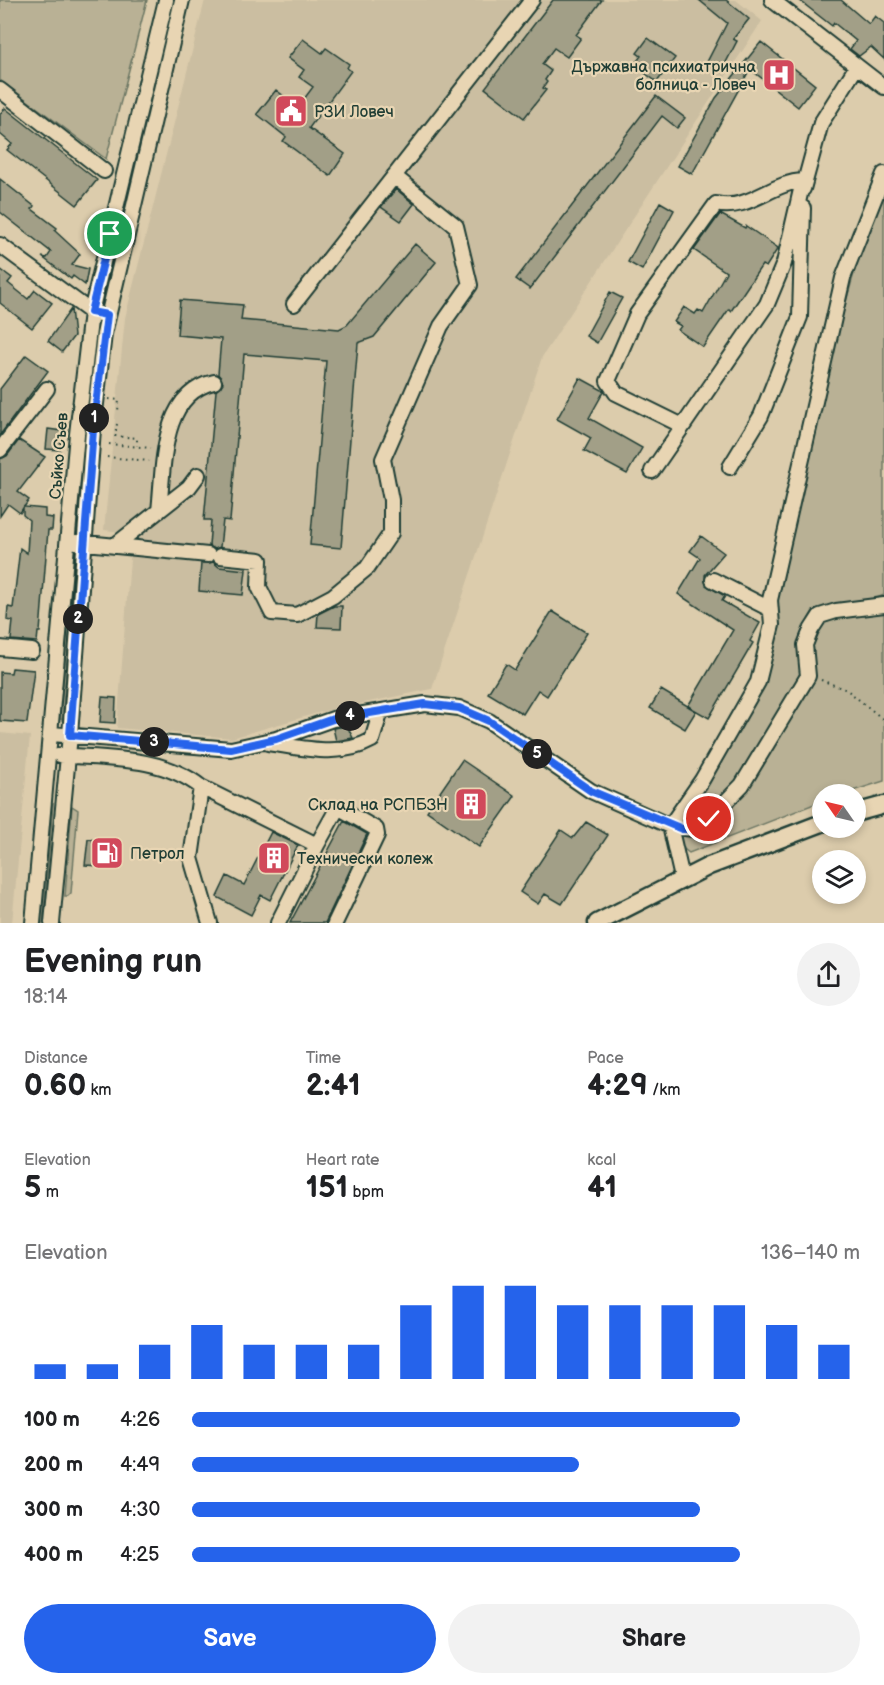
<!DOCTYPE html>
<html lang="en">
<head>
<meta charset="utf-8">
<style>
  :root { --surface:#fff; --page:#f2f2f2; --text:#202124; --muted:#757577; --accent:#2563eb }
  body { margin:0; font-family:"Balsamiq Sans",sans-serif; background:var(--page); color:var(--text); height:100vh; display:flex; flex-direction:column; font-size:22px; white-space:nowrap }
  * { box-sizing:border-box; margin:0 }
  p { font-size:20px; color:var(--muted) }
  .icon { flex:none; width:33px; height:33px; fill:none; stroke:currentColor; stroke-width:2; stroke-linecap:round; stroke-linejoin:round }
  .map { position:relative; height:923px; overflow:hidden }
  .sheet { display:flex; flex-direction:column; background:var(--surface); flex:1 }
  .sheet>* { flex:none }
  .needle { width:39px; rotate:304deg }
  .buttons { position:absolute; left:812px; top:784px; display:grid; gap:12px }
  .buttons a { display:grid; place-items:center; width:54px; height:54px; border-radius:50%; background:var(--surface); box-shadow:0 3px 9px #0003; font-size:30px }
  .pin { position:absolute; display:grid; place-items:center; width:51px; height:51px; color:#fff; margin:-26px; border:3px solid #fff; border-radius:50%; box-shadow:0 2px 6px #0007 }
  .km { position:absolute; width:30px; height:30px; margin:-15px; border-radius:50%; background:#222; color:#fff; font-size:16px; line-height:30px; text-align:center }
  .round { display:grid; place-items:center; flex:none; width:63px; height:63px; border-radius:32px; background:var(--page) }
  .headline { display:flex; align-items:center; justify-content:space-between; height:102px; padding:0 24px }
  h1 { font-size:33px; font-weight:700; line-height:45px }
  .metrics { display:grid; grid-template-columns:repeat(3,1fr); gap:9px; height:102px; padding:6px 24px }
  .metrics div { display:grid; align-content:center }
  .metrics b { font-size:30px; font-weight:700 }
  .metrics small { font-size:16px; font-weight:400 }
  .metrics p { font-size:16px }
  .chart { height:168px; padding:12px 24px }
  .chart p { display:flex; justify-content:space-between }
  .chart svg { width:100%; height:108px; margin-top:6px; stroke:var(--accent); stroke-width:6 }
  .button { display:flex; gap:12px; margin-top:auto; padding:12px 24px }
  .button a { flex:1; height:69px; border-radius:36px; background:var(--accent); color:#fff; font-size:24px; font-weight:700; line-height:69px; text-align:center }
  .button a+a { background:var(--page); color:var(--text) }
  ul { padding:0 24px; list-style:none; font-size:20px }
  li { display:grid; grid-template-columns:96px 72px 1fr; align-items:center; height:45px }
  li i { height:15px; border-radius:8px; background:var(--accent) }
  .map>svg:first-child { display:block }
  .built { fill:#cbbea1 }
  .green { fill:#b9b195; stroke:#6c7764; stroke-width:1.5 }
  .building { fill:#a29f87; stroke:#1f3d34; stroke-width:1.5 }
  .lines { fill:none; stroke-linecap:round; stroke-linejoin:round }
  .minor-casing { stroke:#1f3d34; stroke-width:18 }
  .major-casing { stroke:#1f3d34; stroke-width:21 }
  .path { stroke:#1f3d34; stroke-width:2; stroke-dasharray:1.5 4.5; stroke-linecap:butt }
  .minor { stroke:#e8d5b3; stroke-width:14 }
  .major { stroke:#e8d5b3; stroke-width:16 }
  .route-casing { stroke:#fff; stroke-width:12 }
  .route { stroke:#2563eb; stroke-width:8 }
  .labels { text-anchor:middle; stroke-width:4.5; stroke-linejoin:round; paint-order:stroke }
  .poi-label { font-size:16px; fill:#1f3d34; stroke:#e8d5b3; text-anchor:start }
  .street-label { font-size:16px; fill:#1f3d34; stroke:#e8d5b3 }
</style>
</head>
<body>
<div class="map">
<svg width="884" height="923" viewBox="0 0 884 923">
  <rect width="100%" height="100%" fill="#dcccac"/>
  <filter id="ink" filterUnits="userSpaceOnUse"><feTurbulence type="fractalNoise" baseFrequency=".0167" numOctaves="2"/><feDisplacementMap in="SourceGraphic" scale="12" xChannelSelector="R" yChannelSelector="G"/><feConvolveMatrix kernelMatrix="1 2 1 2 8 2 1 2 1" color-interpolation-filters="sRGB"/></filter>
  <g filter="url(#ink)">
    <path class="built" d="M205,0H736L762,21L542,357L432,689L321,712L232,738L117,728L132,533L104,530L125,318Z
      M0,733L30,736L12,923H0Z"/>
    <path class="green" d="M0,0H147L106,159L0,80Z
      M172,0H176L104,295L102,293Z
      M884,193V595L872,600L813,611C800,632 797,648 801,672C781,706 729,814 692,823C688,824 682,822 678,822L772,648L778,596L842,316L858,259Z
      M95,336L78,529L76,530L85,412Z
      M73,563L75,564L62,720L60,719Z
      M884,612V781L840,795H822V801L689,853L680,846L679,839L683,834L714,822L814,675C804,611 832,617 884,612Z
      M53,804L43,923H40L51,805Z
      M72,806L78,810L71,893L68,896H65Z"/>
    <path class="building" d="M553,0H602L576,35L581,38L567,57L554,48L542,64L551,71L545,80L547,82L543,88L546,90L524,118L485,88Z
      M699,0H726L749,19L733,39L737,41L721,72L706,64L727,23Z
      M799,0H841L869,24L875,16L884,23V59L871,47L859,56L850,49L856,41L834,23L832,26Z
      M648,38L675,58L657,82L634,65L641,56L637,53Z
      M303,39L322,53L326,48L349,64L347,68L351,71L309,128L345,154L330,176L283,141L286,137L257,114L276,90L298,107L313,87L299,77L304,70L288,58Z
      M761,42L815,85L798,107L750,69L692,174L678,166L716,98Z
      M656,96L685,118L677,128L662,116L530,289L516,279Z
      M5,108L97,180L77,205L7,150L12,144L0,134V114Z
      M0,179L34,206L32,209L57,228L55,231L80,254L72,265L88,269L85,285L73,276L71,279L42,257L47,258L51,252L0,212Z
      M396,189L414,204L401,221L381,207Z
      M660,202L674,210L642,270L628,262Z
      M720,214L745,228L746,226L778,248L766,267L762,265L731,311L729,309L703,347L678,330L681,326L674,322L684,307L695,314L698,310L703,313L726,272L694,250Z
      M415,244L436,262L374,337L358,343L341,548L310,545L326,361L244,354L230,521L223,520L220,547L215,549L209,546L211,520H204L216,391L223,383L218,374L221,339L177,335L180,300L243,305L241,320L339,329L347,325Z
      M0,269L12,278L8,283L28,299L35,290L52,303L32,328L0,303Z
      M610,292L622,298L597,343L586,336Z
      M71,309L74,336L62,352L48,341Z
      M26,355L48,371L0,435V389Z
      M580,378L604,391L589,418L642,448L627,474L584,451L591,438L557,419Z
      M48,429L62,431L60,450L46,449Z
      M19,440L45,457L18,492L29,500L24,507L45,509V517L53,518L52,530H48L40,632H38L37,642L11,640L13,621L7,620L8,607L13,608L20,548L27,553L29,520L23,515V508L20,513L8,504L0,516V459L7,456Z
      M701,536L724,553L705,575L706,585L725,596L722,601L760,623L750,641L753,643L709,718L688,706L733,630L678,594L700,558L690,551Z
      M213,562L219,567L246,570L243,595L199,591L201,563Z
      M334,606H342L341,628L317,627L318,614Z
      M552,611L587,633L547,696L538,690L523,714L488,693L506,664L515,670Z
      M12,668L34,670L27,723L0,721V672L11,673Z
      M661,690L696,711L685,729L650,708Z
      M102,697L116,698L115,723L100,722Z
      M347,726L353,738L336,741L333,728Z
      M462,760L515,796L479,847L427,811Z
      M344,821L367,834L325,923H290Z
      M586,822L608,835L562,904L545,894L538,904L520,892L561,830L573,838Z
      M271,832L298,845L270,900L261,895L251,915L217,897L227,876L244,885Z
      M88,839L121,843L119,867L85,865Z"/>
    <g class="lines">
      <defs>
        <path id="minor" d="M772,0L884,87
          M0,90L104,171
          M803,189L821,123L857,66
          M0,245L91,312L99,314
          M294,304L532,0
          M0,450L47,389
          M730,467L761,416L800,317L803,208
          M652,471L767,304L784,263L803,181C772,182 748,212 716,204L637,314L608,381L616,393L683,426
          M159,511C164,467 160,394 214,382
          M76,542L208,555
          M114,546L189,487L198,475
          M220,556L260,560L259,587L272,613L297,615L333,596L367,568L391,533V500L383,459L441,326L470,285L456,226L394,176
          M713,580L770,609
          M0,648L32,651
          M52,734L231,749L276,739L333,719L425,704L459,708L489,721L591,791L670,826L693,829L709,819L742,785L808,676L805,645L811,630L820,616L836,611L884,605
          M268,743C303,748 340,758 372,740L381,711
          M60,755C108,759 162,756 201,787L317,845L278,923
          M201,787L191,858L210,923
          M317,845L337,809L343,810L376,829L377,835L335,923
          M682,878L670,826L702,780L758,682L772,625L770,600L843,278L884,174
          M33,923L77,434L91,312L166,0
          M52,923L70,735L93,430L104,334L182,0"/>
        <path id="major" d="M855,813L884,805
          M597,923L709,866L822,823"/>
      </defs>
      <use href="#minor" class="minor-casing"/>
      <use href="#major" class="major-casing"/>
      <path class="path" d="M109,399L119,400L118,411
        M117,424L115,436L137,438V446
        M109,444L151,448
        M107,457L149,461
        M821,680L847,690L884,720"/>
      <use href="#minor" class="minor"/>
      <use href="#major" class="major"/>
    </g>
  </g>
  <g class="lines" filter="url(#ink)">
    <defs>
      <path id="route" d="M110,234L91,312L107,315L93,430L70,735L231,749L276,739L333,719L425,704L459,708L489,721L591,791L682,829H693L709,819"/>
    </defs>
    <use href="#route" class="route-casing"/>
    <use href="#route" class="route"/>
  </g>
  <defs>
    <symbol id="hospital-square" viewBox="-11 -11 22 22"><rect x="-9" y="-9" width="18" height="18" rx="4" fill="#d1495b" stroke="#e8d5b3"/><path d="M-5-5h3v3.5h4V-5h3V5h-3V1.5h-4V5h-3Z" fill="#fff"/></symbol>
    <symbol id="civic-square" viewBox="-11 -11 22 22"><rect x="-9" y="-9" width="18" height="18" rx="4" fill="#d1495b" stroke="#e8d5b3"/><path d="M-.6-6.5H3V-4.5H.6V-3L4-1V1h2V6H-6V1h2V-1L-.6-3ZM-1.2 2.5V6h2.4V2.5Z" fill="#fff"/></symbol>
    <symbol id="building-square" viewBox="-11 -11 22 22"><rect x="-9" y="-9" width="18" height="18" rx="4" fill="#d1495b" stroke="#e8d5b3"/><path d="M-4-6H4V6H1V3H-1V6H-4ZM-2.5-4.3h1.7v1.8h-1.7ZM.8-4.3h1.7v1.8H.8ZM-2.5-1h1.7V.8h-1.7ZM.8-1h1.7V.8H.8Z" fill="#fff"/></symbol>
    <symbol id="fuel-square" viewBox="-11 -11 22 22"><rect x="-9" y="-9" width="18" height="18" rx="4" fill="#d1495b" stroke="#e8d5b3"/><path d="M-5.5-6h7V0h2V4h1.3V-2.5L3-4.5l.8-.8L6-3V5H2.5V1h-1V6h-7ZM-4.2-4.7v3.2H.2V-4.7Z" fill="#fff"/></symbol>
  </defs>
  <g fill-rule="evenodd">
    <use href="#hospital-square" x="760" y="56" width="38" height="38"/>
    <use href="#civic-square" x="272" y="92" width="38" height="38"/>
    <use href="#building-square" x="452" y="785" width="38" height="38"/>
    <use href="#fuel-square" x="88" y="834" width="38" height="38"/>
    <use href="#building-square" x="255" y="839" width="38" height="38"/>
  </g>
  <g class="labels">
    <g class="poi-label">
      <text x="756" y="72" text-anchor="end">Държавна психиатрична<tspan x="756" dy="18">болница - Ловеч</tspan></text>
      <text x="314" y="117">РЗИ Ловеч</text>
      <text x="448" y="810" text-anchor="end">Склад на РСПБЗН</text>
      <text x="130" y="859">Петрол</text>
      <text x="297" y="864">Технически колеж</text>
    </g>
    <g class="street-label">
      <text transform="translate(58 456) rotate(-85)" y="6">Съйко Съев</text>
    </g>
  </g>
</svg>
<div class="buttons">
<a><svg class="needle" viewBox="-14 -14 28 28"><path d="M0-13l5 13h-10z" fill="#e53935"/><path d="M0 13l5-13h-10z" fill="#757577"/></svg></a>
<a><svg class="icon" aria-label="layers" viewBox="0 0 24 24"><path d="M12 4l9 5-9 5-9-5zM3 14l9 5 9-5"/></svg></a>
</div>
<div class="pin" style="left:110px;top:234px;background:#1e9e55"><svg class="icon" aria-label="arrive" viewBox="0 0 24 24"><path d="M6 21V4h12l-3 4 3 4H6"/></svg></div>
<div class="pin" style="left:709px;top:819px;background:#d93025"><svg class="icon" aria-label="check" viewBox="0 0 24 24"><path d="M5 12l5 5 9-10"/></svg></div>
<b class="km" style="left:94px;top:418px">1</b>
<b class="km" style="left:78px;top:619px">2</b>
<b class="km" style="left:154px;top:742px">3</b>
<b class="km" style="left:350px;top:716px">4</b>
<b class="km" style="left:537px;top:754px">5</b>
</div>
<section class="sheet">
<div class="headline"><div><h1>Evening run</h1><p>18:14</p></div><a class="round"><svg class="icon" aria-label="share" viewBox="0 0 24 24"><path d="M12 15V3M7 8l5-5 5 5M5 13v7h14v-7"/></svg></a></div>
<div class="metrics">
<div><p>Distance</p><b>0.60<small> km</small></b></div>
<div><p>Time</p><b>2:41</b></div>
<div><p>Pace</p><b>4:29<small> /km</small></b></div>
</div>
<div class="metrics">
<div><p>Elevation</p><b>5<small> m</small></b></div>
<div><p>Heart rate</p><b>151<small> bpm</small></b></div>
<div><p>kcal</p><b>41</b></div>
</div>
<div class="chart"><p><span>Elevation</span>136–140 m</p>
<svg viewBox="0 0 160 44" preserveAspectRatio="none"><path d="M5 44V38M15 44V38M25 44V30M35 44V22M45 44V30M55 44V30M65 44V30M75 44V14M85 44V6M95 44V6M105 44V14M115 44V14M125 44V14M135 44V14M145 44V22M155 44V30"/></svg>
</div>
<ul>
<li><b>100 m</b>4:26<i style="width:82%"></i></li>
<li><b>200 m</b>4:49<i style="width:58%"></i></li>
<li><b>300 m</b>4:30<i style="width:76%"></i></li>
<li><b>400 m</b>4:25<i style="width:82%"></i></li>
</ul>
<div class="button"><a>Save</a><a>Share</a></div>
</section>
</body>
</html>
